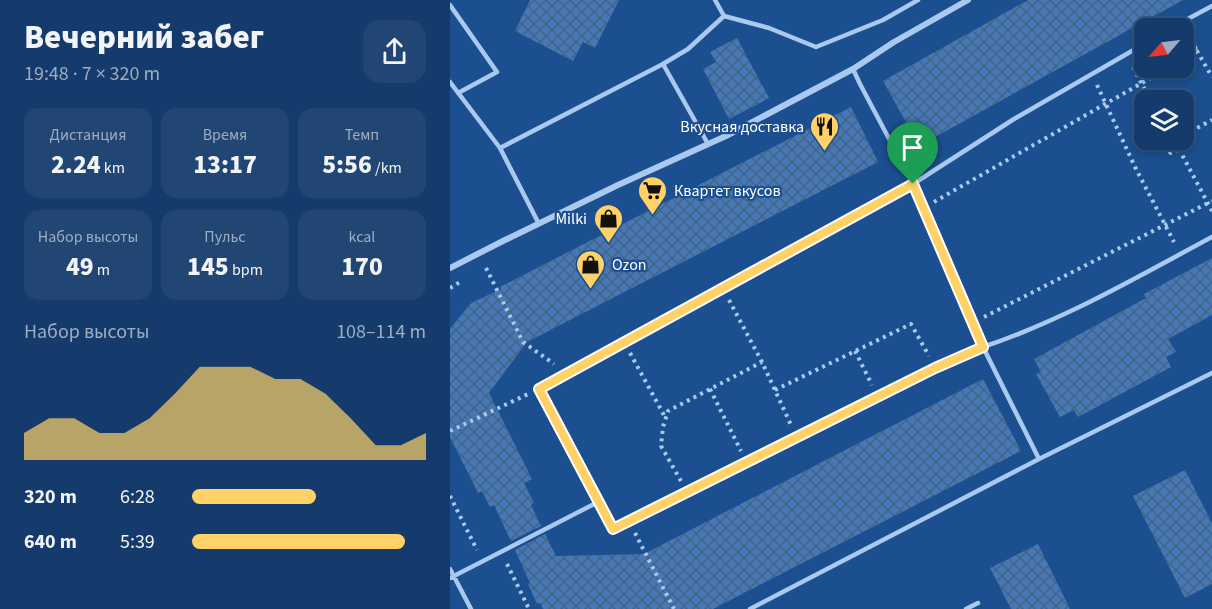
<!DOCTYPE html>
<html lang="ru">
<head>
<meta charset="utf-8">
<style>
  :root { --surface:#143b6b; --page:#214673; --text:#f1f3f6; --muted:#9dadc1; --line:#33557e; --accent:#ffd166 }
  body { margin:0; font-family:"Source Sans 3",sans-serif; background:var(--page); color:var(--text); height:100vh; display:flex; flex-direction:column; font-size:22px; white-space:nowrap }
  * { box-sizing:border-box; margin:0 }
  p { font-size:20px; color:var(--muted) }
  .icon { flex:none; width:33px; height:33px; fill:none; stroke:currentColor; stroke-width:2; stroke-linecap:round; stroke-linejoin:round }
  .map { position:relative; flex:1; overflow:hidden }
  .side { display:flex; flex-direction:column; background:var(--surface); width:450px }
  .side>* { flex:none }
  .needle { width:39px; rotate:242deg }
  .tools { position:absolute; left:684px; top:18px; display:grid; gap:12px }
  .tools a { display:grid; place-items:center; width:60px; height:60px; border-radius:12px; background:var(--surface); box-shadow:0 3px 9px #0003,0 0 0 2px var(--line); font-size:30px }
  .pin { position:absolute; display:grid; place-items:center; width:51px; height:51px; color:#fff; margin:-62px -26px; border-radius:50% 50% 50% 0; rotate:-45deg; box-shadow:0 0 6px #0007 }
  .pin .icon { rotate:45deg }
  .round { display:grid; place-items:center; flex:none; width:63px; height:63px; border-radius:18px; background:var(--page) }
  .headline { display:flex; align-items:center; justify-content:space-between; height:102px; padding:0 24px }
  h1 { font-size:33px; font-weight:800; line-height:45px }
  .figures { display:grid; grid-template-columns:repeat(3,1fr); gap:9px; height:102px; padding:6px 24px }
  .figures div { display:grid; align-content:center; border-radius:15px; background:var(--page); text-align:center }
  .figures b { font-size:26px; font-weight:800 }
  .figures small { font-size:16px; font-weight:400 }
  .figures p { font-size:16px }
  .chart { height:168px; padding:12px 24px }
  .chart p { display:flex; justify-content:space-between }
  .chart svg { width:100%; height:108px; margin-top:6px; fill:var(--accent); opacity:.7 }
  ul { padding:0 24px; list-style:none; font-size:20px }
  li { display:grid; grid-template-columns:96px 72px 1fr; align-items:center; height:45px }
  li i { height:15px; border-radius:8px; background:var(--accent) }
  main { display:flex; flex:1; min-height:0 }
  .map>svg:first-child { display:block }
  .building { fill:url(#building-cross-hatch) }
  .lines { fill:none; stroke-linecap:round; stroke-linejoin:round }
  .path { stroke:#a9c9ee; stroke-width:4; stroke-dasharray:3 4.5; stroke-linecap:butt }
  .service { stroke:#a9c9ee; stroke-width:4.5 }
  .minor { stroke:#a9c9ee; stroke-width:6 }
  .route-casing { stroke:#fff; stroke-width:12 }
  .route { stroke:#ffd166; stroke-width:8 }
  .labels { text-anchor:middle; stroke-width:4.5; stroke-linejoin:round; paint-order:stroke }
  .poi-label { font-size:16px; fill:#fff; stroke:#1b4f8f; text-anchor:end }
</style>
</head>
<body>
<main>
<section class="side">
<div class="headline"><div><h1>Вечерний забег</h1><p>19:48 · 7 × 320 m</p></div><a class="round"><svg class="icon" aria-label="share" viewBox="0 0 24 24"><path d="M12 15V3M7 8l5-5 5 5M5 13v7h14v-7"/></svg></a></div>
<div class="figures">
<div><p>Дистанция</p><b>2.24<small> km</small></b></div>
<div><p>Время</p><b>13:17</b></div>
<div><p>Темп</p><b>5:56<small> /km</small></b></div>
</div>
<div class="figures">
<div><p>Набор высоты</p><b>49<small> m</small></b></div>
<div><p>Пульс</p><b>145<small> bpm</small></b></div>
<div><p>kcal</p><b>170</b></div>
</div>
<div class="chart"><p><span>Набор высоты</span>108–114 m</p>
<svg viewBox="0 0 160 44" preserveAspectRatio="none"><path d="M0 44V33L10 27L20 27L30 33L40 33L50 27L60 17L70 6L80 6L90 6L100 11L110 11L120 17L130 27L140 38L150 38L160 33V44z"/></svg>
</div>
<ul>
<li><b>320 m</b>6:28<i style="width:53%"></i></li>
<li><b>640 m</b>5:39<i style="width:91%"></i></li>
</ul>
</section>
<div class="map">
<svg width="762" height="609" viewBox="0 0 762 609">
  <defs>
    <pattern id="building-cross-hatch" width="8" height="8" patternUnits="userSpaceOnUse" patternTransform="scale(1.5)"><rect width="8" height="8" fill="#4478b7"/><path d="M0 0l8 8M0 8l8-8" fill="none" stroke="#486282"/></pattern>
  </defs>
  <rect width="100%" height="100%" fill="#1b4f8f"/>
  <path class="building" d="M80,0H169L145,48L133,42L123,61L65,31Z
    M578,0H733L469,146L433,81Z
    M287,38L319,98L279,119L253,69L266,62L260,52Z
    M401,107L428,162L77,342L39,393L82,479L74,483L84,503L81,505L91,526L61,541L44,505L40,507L32,491L28,493L0,437V329L21,303L51,289L50,287Z
    M762,258V315L718,339L726,352L716,357L721,367L628,417L624,410L610,417L586,374L591,372L584,359L696,298L694,294Z
    M533,379L571,451L263,609H93L90,603L87,604L78,584L80,583L65,550L95,534L106,556L194,554Z
    M735,470L762,523V584L735,598L683,496Z
    M588,544L620,609H561L540,568Z"/>
  <g class="lines">
    <path class="path" d="M738,33L747,51
      M734,59L747,51L762,77
      M683,67L700,100
      M647,85L685,167L724,242
      M734,135L762,120
      M712,140L713,148L721,153L729,149L731,143L730,140
      M729,149L762,211
      M484,202L718,68
      M36,268L73,342L104,364
      M0,288L10,282
      M279,300L312,362L341,425
      M534,317L762,201
      M405,351L422,385
      M180,353L215,417
      M260,389L291,451
      M325,390L461,324L479,356
      M0,431L78,394
      M231,481L211,446L213,427L218,411L312,362
      M0,496L27,550
      M185,533L224,609
      M57,564L79,609"/>
    <path class="service" d="M265,0L274,16L319,28L366,47L433,20L468,0
      M0,5L47,72L8,93
      M721,28L762,6
      M213,64L258,144
      M403,69L410,84L463,184L533,347L485,368L163,529L89,389L463,184L564,119L694,44
      M0,82L50,148L89,224
      M50,148L213,64L238,49L274,16
      M587,460L762,373
      M0,569L21,609
      M0,578L148,502
      M300,609L589,459L533,347C614,320 687,277 762,237
      M516,609L528,603"/>
    <path class="minor" d="M0,268L55,240L168,185L276,136L403,69L444,42L518,0"/>
  </g>
  <g class="lines">
    <defs>
      <path id="route" d="M463,184L533,347L485,368L163,529L89,389Z"/>
    </defs>
    <use href="#route" class="route-casing"/>
    <use href="#route" class="route"/>
  </g>
  <defs>
    <symbol id="restaurant-pin" viewBox="-11 -11 22 30"><path d="M0 17L-7.5 6A9.5 9.5 0 1 1 7.5 6Z" fill="#ffd166" stroke="#1b4f8f"/><path d="M-5-6h1v4h1v-4h1v4h1v-4h1v5L-1.5 .5V6h-2V.5L-5-1ZM5-6V6H3V1.5H1.5Q1.5-4 5-6Z" fill="#111"/></symbol>
    <symbol id="supermarket-pin" viewBox="-11 -11 22 30"><path d="M0 17L-7.5 6A9.5 9.5 0 1 1 7.5 6Z" fill="#ffd166" stroke="#1b4f8f"/><path d="M-6-5.5h2.5l.6 2H6L4.5 2H-2.5L-4.4-4H-6ZM-1.5 3.2a1.3 1.3 0 1 0 .1 0ZM3 3.2a1.3 1.3 0 1 0 .1 0Z" fill="#111"/></symbol>
    <symbol id="shop-pin" viewBox="-11 -11 22 30"><path d="M0 17L-7.5 6A9.5 9.5 0 1 1 7.5 6Z" fill="#ffd166" stroke="#1b4f8f"/><path d="M-5-2.5h2.3a2.7 3.5 0 0 1 5.4 0H5L5.5 6h-11ZM-1.5-2.5h3a1.5 2.3 0 0 0-3 0Z" fill="#111"/></symbol>
  </defs>
  <g fill-rule="evenodd">
    <use href="#restaurant-pin" x="358" y="110" width="33" height="45"/>
    <use href="#supermarket-pin" x="186" y="174" width="33" height="45"/>
    <use href="#shop-pin" x="142" y="202" width="33" height="45"/>
    <use href="#shop-pin" x="124" y="248" width="33" height="45"/>
  </g>
  <g class="labels">
    <g class="poi-label">
      <text x="354" y="132">Вкусная доставка</text>
      <text x="224" y="196" text-anchor="start">Квартет вкусов</text>
      <text x="137" y="224">Milki</text>
      <text x="162" y="270" text-anchor="start">Ozon</text>
    </g>
  </g>
</svg>
<div class="tools">
<a><svg class="needle" viewBox="-14 -14 28 28"><path d="M0-13l5 13h-10z" fill="#e53935"/><path d="M0 13l5-13h-10z" fill="#9dadc1"/></svg></a>
<a><svg class="icon" aria-label="layers" viewBox="0 0 24 24"><path d="M12 4l9 5-9 5-9-5zM3 14l9 5 9-5"/></svg></a>
</div>
<div class="pin" style="left:463px;top:184px;background:#1e9e55"><svg class="icon" aria-label="arrive" viewBox="0 0 24 24"><path d="M6 21V4h12l-3 4 3 4H6"/></svg></div>
</div>
</main>
</body>
</html>
